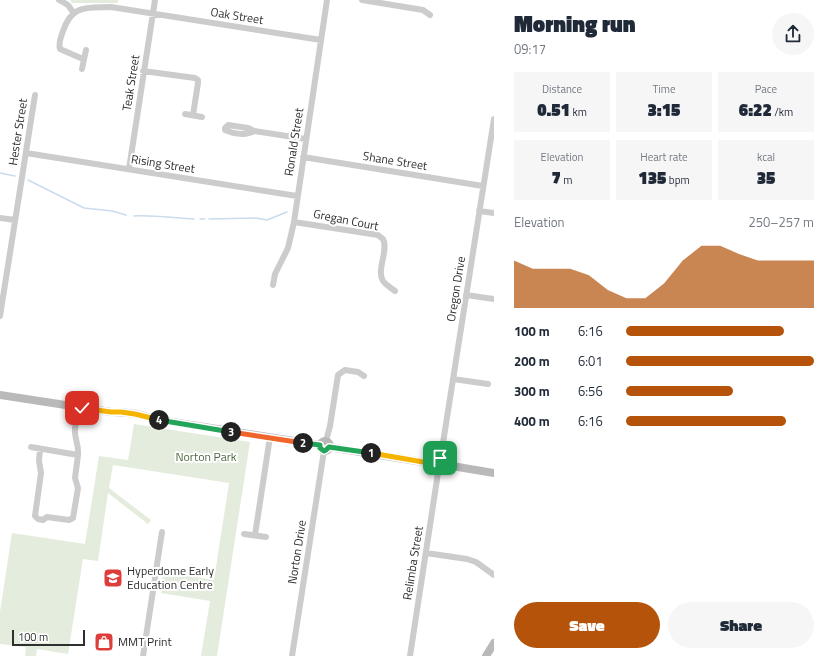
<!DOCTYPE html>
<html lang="en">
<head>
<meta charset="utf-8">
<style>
  :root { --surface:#fff; --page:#f6f6f7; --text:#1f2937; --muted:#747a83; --accent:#b45309 }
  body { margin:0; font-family:"Titillium Web",sans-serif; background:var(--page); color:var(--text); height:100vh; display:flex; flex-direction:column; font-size:15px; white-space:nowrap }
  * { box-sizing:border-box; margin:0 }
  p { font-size:13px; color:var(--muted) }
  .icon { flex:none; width:22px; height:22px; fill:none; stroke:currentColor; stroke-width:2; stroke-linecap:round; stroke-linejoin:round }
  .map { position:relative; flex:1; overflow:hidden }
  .drawer { display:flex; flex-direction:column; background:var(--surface); width:340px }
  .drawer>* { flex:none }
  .scale { position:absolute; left:12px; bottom:10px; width:73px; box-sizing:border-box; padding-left:4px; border:2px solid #2f2f2f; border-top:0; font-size:11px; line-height:14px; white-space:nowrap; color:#2f2f2f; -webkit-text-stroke:3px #fff; paint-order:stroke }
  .pin { position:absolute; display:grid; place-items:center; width:34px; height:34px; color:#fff; margin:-17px; border-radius:8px; box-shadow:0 2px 6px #0006 }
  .km { position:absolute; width:20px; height:20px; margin:-10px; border-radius:50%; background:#222; color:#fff; font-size:11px; line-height:20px; text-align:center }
  .round { display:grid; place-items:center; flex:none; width:42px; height:42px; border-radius:21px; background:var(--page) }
  .head { display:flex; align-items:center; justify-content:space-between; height:68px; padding:0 20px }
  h1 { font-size:22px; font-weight:800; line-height:30px }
  .stats { display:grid; grid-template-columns:repeat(3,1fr); gap:6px; height:68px; padding:4px 20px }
  .stats div { display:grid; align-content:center; border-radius:0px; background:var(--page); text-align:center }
  .stats b { font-size:17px; font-weight:800 }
  .stats small { font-size:11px; font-weight:400 }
  .stats p { font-size:11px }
  .chart { height:112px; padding:8px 20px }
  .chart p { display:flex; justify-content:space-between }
  .chart svg { width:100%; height:72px; margin-top:4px; fill:var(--accent); opacity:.7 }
  .primary-button { display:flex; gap:8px; margin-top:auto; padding:8px 20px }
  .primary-button a { flex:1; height:46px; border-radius:24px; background:var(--accent); color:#fff; font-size:16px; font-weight:800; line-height:46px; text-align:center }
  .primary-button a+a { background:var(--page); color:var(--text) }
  ul { padding:0 20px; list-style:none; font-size:13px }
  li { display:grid; grid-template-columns:64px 48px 1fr; align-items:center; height:30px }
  li i { height:10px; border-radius:5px; background:var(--accent) }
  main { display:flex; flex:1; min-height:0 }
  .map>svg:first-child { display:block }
  .green { fill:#e4ecde }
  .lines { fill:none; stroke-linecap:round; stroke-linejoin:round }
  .stream { stroke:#cbdbeb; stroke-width:1.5 }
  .street { stroke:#ccc; stroke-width:6 }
  .secondary { stroke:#b9b9b9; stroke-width:8 }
  .split-1-casing { stroke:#fff; stroke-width:8 }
  .split-2-casing { stroke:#fff; stroke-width:8 }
  .split-3-casing { stroke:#fff; stroke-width:8 }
  .split-4-casing { stroke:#fff; stroke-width:8 }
  .split-5-casing { stroke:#fff; stroke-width:8 }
  .split-1 { stroke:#f5b400; stroke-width:5 }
  .split-2 { stroke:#22a559; stroke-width:5 }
  .split-3 { stroke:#f0652b; stroke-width:5 }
  .split-4 { stroke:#22a559; stroke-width:5 }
  .split-5 { stroke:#f5b400; stroke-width:5 }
  .labels { text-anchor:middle; stroke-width:4; stroke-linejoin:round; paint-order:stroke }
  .street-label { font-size:12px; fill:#2f2f2f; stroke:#fff }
  .park-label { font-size:12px; fill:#4e693e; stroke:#fff }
  .poi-label { font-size:12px; fill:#2f2f2f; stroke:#fff; text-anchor:start }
</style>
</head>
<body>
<main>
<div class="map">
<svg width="494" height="656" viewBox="0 0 494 656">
  <rect width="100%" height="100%" fill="#fff"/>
  <path class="green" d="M70,0H118V3H72Z
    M134,424L250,442L217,656H201L210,601L161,593L163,572L214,580L229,483L113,465L109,488L151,520L148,524L108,493L98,561L83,559L68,654L37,649L36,656H25L26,647L0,644V612L12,533L85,544L99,456L128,460Z"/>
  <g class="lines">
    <path class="stream" d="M0,173L15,176
      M28,180L84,208L112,211L126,215
      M134,216C154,215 174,218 194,219
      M200,219H205
      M209,219L256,218L267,220L287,212"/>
    <path class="street" d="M59,0L68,5L73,12
      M362,0L423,10L430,15
      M83,59L60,49C58,43 61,37 63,31C72,4 87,8 111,7L321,40
      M82,69L86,50
      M143,71L195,78L198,80V83L193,115
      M185,114L202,117
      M254,131C246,136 234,134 225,130V128L228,125L248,128L254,131L306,139
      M26,153L297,196
      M303,157L483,186
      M129,169L155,0
      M479,211L494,213
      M0,218L15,220
      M294,222L378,235C380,237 382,238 383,239C389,250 376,270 383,281C386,285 391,288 395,291
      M273,285L275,274L288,248L294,222L327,0
      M466,295L494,299
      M0,316L35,95
      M453,379L488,384
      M326,441L330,426L338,375L345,370L358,372L364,376
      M31,447L78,455L75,478L78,488L73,518L69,520L47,517L43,520L38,519L35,516L41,473L39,461L40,449
      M78,455C79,444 74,438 75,429C75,423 80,416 82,408
      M440,462L494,119
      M244,534L266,537
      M255,535L270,437
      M426,553L467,559L476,562L494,575
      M143,656L162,532
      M292,656L324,451
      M410,656L438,473"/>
    <path class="secondary" d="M0,395L111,412C125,412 140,413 153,419L320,445
      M320 446a5 5 0 1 1 10 0a5 5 0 1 1-10 0Z
      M329,447L429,463L440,462L452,466L494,473
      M486,656L494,643"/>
  </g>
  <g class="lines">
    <defs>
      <path id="split-1" d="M371,453L429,463L440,462V458"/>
      <path id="split-2" d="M303,443L320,445V448L324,451L326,450L329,447L371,453"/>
      <path id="split-3" d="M231,432L303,443"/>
      <path id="split-4" d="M159,420L231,432"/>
      <path id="split-5" d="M82,408L111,412H121L135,414L159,420"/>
    </defs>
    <use href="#split-1" class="split-1-casing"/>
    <use href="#split-2" class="split-2-casing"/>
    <use href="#split-3" class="split-3-casing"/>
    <use href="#split-4" class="split-4-casing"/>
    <use href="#split-5" class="split-5-casing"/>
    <use href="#split-1" class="split-1"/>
    <use href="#split-2" class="split-2"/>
    <use href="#split-3" class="split-3"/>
    <use href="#split-4" class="split-4"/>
    <use href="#split-5" class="split-5"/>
  </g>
  <defs>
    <symbol id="school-square" viewBox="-11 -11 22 22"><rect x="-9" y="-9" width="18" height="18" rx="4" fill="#dd3e3b" stroke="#fff"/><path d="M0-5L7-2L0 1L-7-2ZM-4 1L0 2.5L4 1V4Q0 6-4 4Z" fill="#fff"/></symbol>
    <symbol id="shop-square" viewBox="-11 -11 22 22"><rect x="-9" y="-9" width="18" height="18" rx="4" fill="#dd3e3b" stroke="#fff"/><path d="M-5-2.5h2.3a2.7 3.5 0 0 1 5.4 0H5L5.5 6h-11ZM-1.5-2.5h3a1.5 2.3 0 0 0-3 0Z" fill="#fff"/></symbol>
  </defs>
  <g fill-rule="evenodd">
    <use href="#school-square" x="102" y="567" width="22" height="22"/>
    <use href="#shop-square" x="93" y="631" width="22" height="22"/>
  </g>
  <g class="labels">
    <g class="street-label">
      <text transform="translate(237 16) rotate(9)" y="4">Oak Street</text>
      <text transform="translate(131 83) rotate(-81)" y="4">Teak Street</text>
      <text transform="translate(18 132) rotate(-81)" y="4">Hester Street</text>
      <text transform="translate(294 142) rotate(-81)" y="4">Ronald Street</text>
      <text transform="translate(395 161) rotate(9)" y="4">Shane Street</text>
      <text transform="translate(163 164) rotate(9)" y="4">Rising Street</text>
      <text transform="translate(346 220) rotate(11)" y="4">Gregan Court</text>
      <text transform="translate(456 289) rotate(-81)" y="4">Oregon Drive</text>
      <text transform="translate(297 552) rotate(-81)" y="4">Norton Drive</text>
      <text transform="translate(413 563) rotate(-81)" y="4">Relimba Street</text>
    </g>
    <g class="park-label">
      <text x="206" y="461">Norton Park</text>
    </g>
    <g class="poi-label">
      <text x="127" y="575">Hyperdome Early<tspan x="127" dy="14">Education Centre</tspan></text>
      <text x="118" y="646">MMT Print</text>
    </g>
  </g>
</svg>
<div class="scale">100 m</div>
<div class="pin" style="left:440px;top:458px;background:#1e9e55"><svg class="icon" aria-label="arrive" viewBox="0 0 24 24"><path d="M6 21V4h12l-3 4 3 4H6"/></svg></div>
<div class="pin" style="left:82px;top:408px;background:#d93025"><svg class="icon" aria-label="check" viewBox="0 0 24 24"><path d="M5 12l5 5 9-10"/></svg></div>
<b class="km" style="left:371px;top:453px">1</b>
<b class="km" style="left:303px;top:443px">2</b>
<b class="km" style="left:231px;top:432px">3</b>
<b class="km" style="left:159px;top:420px">4</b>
</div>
<section class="drawer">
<div class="head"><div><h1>Morning run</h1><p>09:17</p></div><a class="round"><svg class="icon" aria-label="share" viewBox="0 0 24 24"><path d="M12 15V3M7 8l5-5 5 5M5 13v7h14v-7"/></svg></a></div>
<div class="stats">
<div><p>Distance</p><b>0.51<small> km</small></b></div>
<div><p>Time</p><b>3:15</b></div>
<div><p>Pace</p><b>6:22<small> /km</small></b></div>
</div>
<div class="stats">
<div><p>Elevation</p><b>7<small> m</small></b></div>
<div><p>Heart rate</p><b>135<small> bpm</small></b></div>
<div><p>kcal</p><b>35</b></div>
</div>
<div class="chart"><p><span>Elevation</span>250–257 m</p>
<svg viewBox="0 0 160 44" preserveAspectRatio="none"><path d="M0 44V15L10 20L20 20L30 20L40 24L50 33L60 38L70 38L80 29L90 15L100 6L110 6L120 11L130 15L140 15L150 15L160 15V44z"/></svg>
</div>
<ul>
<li><b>100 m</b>6:16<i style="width:84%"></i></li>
<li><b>200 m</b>6:01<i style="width:100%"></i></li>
<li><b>300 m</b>6:56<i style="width:57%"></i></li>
<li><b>400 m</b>6:16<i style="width:85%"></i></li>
</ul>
<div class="primary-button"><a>Save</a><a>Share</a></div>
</section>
</main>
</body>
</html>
